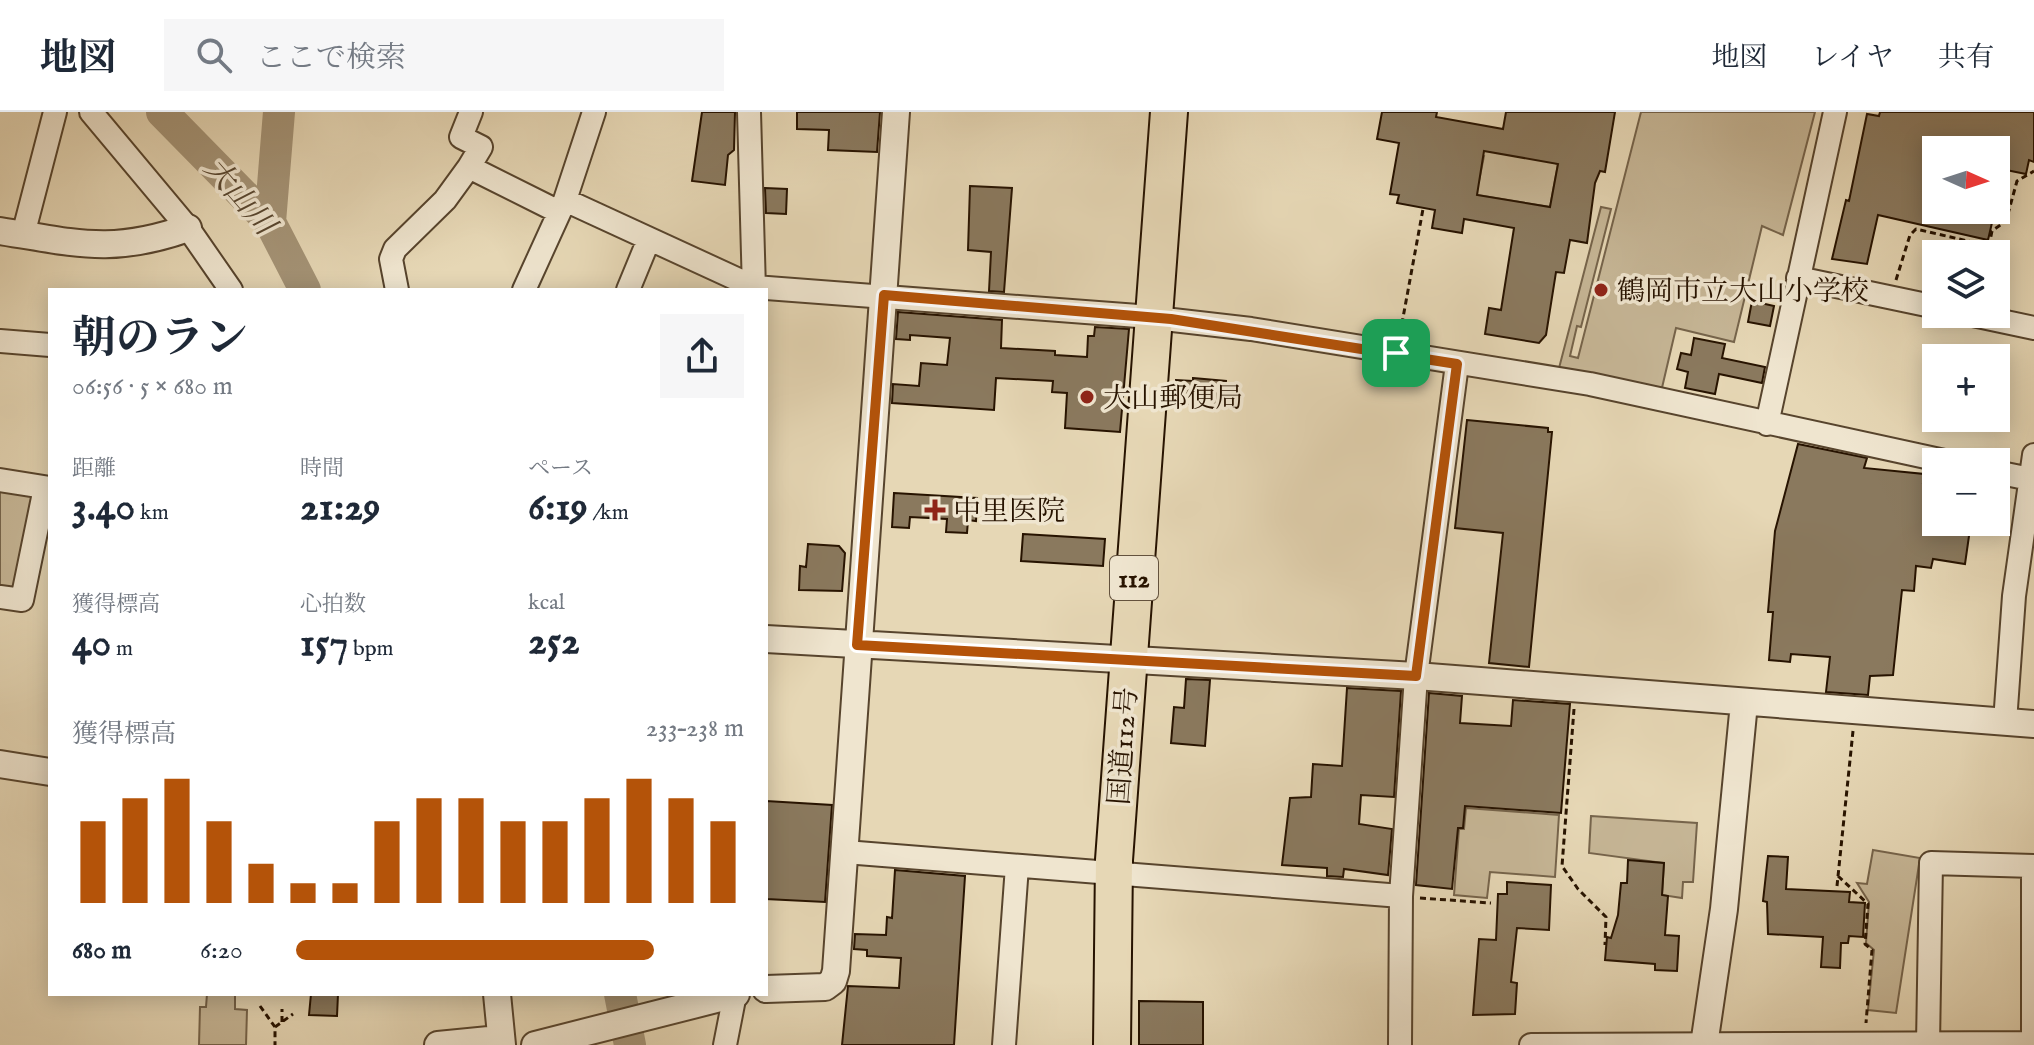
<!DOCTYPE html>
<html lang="ja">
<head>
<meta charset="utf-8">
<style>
  :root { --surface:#fff; --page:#f6f6f7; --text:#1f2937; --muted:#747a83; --line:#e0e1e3; --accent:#b45309 }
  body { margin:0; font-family:"IM FELL English","Noto Serif JP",serif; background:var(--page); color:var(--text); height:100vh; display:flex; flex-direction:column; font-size:30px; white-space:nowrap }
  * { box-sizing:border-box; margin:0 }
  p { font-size:26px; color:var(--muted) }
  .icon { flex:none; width:44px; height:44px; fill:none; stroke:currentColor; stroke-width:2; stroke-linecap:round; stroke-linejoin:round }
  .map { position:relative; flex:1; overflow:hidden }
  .details { position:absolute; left:48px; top:176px; width:720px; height:708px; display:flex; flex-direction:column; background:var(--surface); border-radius:0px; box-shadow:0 4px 20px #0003 }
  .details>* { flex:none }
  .needle { width:52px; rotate:93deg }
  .fabs { position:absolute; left:1922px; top:24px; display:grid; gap:16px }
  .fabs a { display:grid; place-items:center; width:88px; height:88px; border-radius:0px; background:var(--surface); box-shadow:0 4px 20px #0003; font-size:40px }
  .pin { position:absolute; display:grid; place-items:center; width:68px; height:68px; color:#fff; margin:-34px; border-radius:16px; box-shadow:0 4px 12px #0006 }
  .round { display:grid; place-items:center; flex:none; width:84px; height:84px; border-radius:0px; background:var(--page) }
  .head { display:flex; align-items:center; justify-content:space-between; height:136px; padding:0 24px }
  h1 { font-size:44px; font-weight:700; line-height:60px }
  .metrics { display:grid; grid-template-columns:repeat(3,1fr); gap:12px; height:136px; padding:8px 24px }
  .metrics div { display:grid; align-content:center }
  .metrics b { font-size:40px; font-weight:700 }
  .metrics small { font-size:22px; font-weight:400 }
  .metrics p { font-size:22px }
  .chart { height:224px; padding:16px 24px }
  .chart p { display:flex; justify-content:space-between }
  .chart svg { width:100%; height:144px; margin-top:8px; stroke:var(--accent); stroke-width:6 }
  ul { padding:0 24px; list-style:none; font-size:26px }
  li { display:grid; grid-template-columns:128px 96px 1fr; align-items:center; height:60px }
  li i { height:20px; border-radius:10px; background:var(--accent) }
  header { display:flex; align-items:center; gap:48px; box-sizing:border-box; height:112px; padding:0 40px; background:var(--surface); border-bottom:2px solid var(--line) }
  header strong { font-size:38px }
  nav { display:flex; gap:44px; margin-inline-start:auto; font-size:28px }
  .search { width:560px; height:72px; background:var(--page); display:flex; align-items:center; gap:20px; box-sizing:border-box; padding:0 28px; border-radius:0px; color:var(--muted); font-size:30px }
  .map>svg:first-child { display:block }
  .green { fill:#c6b696; stroke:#76644b; stroke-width:2 }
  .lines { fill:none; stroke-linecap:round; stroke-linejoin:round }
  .river { stroke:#a59477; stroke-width:32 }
  .building { fill:#8a795e; stroke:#271300; stroke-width:2; fill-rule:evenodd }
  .minor-casing { stroke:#57442d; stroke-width:26 }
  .tertiary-casing { stroke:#57442d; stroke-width:30 }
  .trunk-casing { stroke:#271300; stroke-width:40 }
  .path { stroke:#271300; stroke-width:3; stroke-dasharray:6 4; stroke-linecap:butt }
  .minor { stroke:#efe5cf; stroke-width:22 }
  .tertiary { stroke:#efe5cf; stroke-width:26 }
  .trunk { stroke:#e6d7b5; stroke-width:36 }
  .route-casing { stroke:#fff; stroke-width:16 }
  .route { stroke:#b45309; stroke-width:10 }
  .poi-dot { fill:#8f2418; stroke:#efe5cf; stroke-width:3 }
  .labels { text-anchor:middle; stroke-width:7; stroke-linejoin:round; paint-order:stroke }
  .shield { fill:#efe5cf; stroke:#63523e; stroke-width:2 }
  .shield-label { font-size:26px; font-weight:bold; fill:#271300 }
  .poi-label { font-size:28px; fill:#271300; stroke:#efe5cf; text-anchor:start }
  .street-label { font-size:28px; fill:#271300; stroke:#efe5cf }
  .water-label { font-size:30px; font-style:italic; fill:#594730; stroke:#efe5cf }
</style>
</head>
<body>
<header>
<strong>地図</strong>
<div class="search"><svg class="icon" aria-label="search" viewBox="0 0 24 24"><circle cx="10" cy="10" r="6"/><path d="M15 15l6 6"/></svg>ここで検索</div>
<nav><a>地図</a><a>レイヤ</a><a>共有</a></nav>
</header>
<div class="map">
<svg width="2034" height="933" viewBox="0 0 2034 933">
  <rect width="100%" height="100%" fill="#e6d7b5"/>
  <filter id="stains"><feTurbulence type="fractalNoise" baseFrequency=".0025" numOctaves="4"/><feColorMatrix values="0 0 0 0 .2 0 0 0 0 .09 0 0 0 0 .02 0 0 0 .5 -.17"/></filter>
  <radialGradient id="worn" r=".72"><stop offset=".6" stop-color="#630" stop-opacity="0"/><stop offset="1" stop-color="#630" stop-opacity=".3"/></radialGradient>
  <path class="green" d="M1641,0H1815L1783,123L1762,114L1734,230L1676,216L1661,280L1558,260L1601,95L1611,97L1581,215L1577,214L1570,244L1578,246Z
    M1476,26L1558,52L1550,95L1466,81L1479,69L1484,44L1473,42Z
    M0,375L28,380L35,387L19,467L10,478L0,477Z
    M1466,696L1559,703L1555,765L1490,760L1487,786L1454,783L1459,717H1464Z
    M1591,704L1697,711L1693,770H1683L1682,786L1662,783L1664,751L1589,741Z
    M1873,738L1920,746L1896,901L1868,898L1874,838L1866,831L1869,790L1857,771L1867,772Z
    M207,882H235V897L247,898L246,933H199L200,895H206Z"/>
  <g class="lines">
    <path class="river" d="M162,0L270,110L305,178
      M270,110L279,0
      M620,882L630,933"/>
  </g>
  <path class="building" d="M702,0H735L734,38L728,43L725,73L692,69Z
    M797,0H880L877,40L828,38L829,18L797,17Z
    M1382,0H1437L1436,5L1503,17L1506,0H1615L1605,60L1600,59L1595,71L1587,131L1570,128L1564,161L1556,160L1546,223L1539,231L1485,222L1489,196L1501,198L1514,116L1464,107L1462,121L1432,116L1435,98L1397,91L1399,83L1390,82L1399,31L1377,27ZM1484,39L1558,52L1550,95L1477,83Z
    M1880,0H2034V50L2029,48L2026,62L1996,56V38H1936L1932,98H1991L1994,102L1988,128L1878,103L1867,152L1832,147L1846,88L1849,89L1867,2L1879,4Z
    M970,74L1012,76L1004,180L989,179L991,140L968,138Z
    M765,76L787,77L786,102L766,101Z
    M1752,189L1774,194L1770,214L1748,210Z
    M898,200L1002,208L1001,236L1055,239V243L1087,245L1088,224H1094L1095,215L1129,217L1120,320L1065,316L1067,281L1052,280L1053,269L996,266L994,298L892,291L893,272L919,274L921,251L947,253L950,226L910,223V228L896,227Z
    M1694,226L1725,232L1722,246L1765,255L1762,271L1719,262L1715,282L1685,276L1688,260L1677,257L1681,241L1691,243Z
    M1193,266L1226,269L1224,294L1175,291L1176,268L1193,269Z
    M1467,308L1548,316V320H1552L1529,555L1489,551L1503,421L1455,416Z
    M1798,332L1867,346L1864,356L1924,362L1923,371L1936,372V410H1971L1965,452L1933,447L1931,456L1916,454L1914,479L1902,478L1893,563L1870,564L1868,583L1826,580L1830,545L1791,542L1790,550L1769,548L1773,500H1768L1775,419Z
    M894,381L977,386L976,409L968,408L967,421L946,420L947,407L910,405L909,416L892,415Z
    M1023,422L1105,427L1103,454L1021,449Z
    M808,432L839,434L845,441L842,479L799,478L800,454L806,455Z
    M1186,567L1210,568L1205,634L1171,631L1174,595L1184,596Z
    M1347,576L1401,579L1394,685L1361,683L1359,712L1392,717L1388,763L1344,757L1343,765L1327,764V756L1282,753L1290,686L1311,685L1313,652L1342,654Z
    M1429,581L1462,584L1460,611L1511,614L1513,588L1570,592L1561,701L1465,694L1463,716H1458L1452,777L1416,773Z
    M766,689L832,693L825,790L766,787Z
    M1768,744L1788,745L1786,777L1850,780L1849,790L1865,791L1863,825L1849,824L1848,831H1841L1840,856L1821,855L1823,825L1768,822L1767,790L1763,789Z
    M1628,748L1664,751L1662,783L1668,784L1665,823L1679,824L1677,859L1655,858V852L1605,848L1607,825L1611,826L1618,803L1621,771H1627Z
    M895,758L965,764L954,933H842L848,874L899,876L901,846L867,844V838L854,837L855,822L886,823L887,805L892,806Z
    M1507,770L1551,773L1549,818L1517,816L1511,870L1517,871L1515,902L1473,903L1479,827L1496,828L1498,782H1507Z
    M311,882H338L337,904L309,903Z
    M1139,889L1203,890V933H1139Z"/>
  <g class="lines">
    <defs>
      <path id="minor" d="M91,0L188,116L231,178
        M471,0L461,25L481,35L469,55L559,100
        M749,0L754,178
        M565,88L754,175L1138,204L1251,217L1590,272L1949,350
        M23,123L55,0
        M1798,166L1936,195
        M397,178L391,147L395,137L445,88L469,55
        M524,178L565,88L594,0
        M628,178L649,127
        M1968,202L2034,216
        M0,229L50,233
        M1767,312L1835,0
        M1996,360L2030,367
        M0,368L50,376
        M0,485L22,488L45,376
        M2005,610L2014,484L2034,343
        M845,740L1401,784
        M2033,754V933
        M1928,932L1931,751L2034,754
        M725,933L735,882
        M1004,933L1017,754
        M1400,933L1401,784L1416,564L1457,252
        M1531,933L2034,931"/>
      <path id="tertiary" d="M0,119C77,131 111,143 188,116
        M766,527L1416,564L2034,612
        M0,652L50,660
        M766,877L825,875L833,869L836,859L896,0
        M497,882L502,933
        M438,933L489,928L499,933
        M535,933L736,882
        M1704,933L1724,797L1744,591"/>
      <path id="trunk" d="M1112,933L1114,748L1169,0"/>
    </defs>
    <use href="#minor" class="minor-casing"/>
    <use href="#tertiary" class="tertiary-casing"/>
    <use href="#trunk" class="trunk-casing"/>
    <path class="path" d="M1896,168L1910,123L1916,117L1989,134L1992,119L2006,109L2017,69L2034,59
      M1400,222L1423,97
      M1574,597L1562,754L1578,777L1606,805L1605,833
      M1838,764L1868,792L1865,832L1872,838L1866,911
      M1837,774L1853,619
      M1420,786L1491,791
      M260,894L275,915V933
      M282,910V897
      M275,915L293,902"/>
    <use href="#minor" class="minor"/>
    <use href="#tertiary" class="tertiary"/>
    <use href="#trunk" class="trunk"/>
  </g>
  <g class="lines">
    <defs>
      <path id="route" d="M884,183L1171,207L1457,252L1416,564L857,533Z"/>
    </defs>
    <use href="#route" class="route-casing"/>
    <use href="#route" class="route"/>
  </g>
  <g class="poi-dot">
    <circle cx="1601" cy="178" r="8"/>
    <circle cx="1087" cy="285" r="8"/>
    <path d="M931 386h8v8h8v8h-8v8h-8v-8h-8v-8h8z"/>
  </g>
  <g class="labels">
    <rect class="shield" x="1110" y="444" width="48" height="44" rx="6"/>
    <g class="shield-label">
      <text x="1134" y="475">112</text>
    </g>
    <g class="poi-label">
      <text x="1617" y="188">鶴岡市立大山小学校</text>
      <text x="1103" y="295">大山郵便局</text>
      <text x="953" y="408">中里医院</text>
    </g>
    <g class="street-label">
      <text transform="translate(1122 634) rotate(-86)" y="10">国道112号</text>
    </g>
    <g class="water-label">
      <text transform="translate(240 84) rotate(49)" y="10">大山川</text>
    </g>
  </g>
  <rect width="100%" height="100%" filter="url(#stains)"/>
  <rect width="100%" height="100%" fill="url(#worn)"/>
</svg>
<div class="fabs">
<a><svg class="needle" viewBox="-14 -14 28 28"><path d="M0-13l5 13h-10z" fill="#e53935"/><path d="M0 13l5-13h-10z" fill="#747a83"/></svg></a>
<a><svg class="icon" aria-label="layers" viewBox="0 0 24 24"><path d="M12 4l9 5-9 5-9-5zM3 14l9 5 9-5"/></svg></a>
<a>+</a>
<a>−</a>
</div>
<div class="pin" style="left:1396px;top:241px;background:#1e9e55"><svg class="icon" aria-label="arrive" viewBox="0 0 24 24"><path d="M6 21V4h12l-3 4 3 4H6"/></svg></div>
<section class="details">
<div class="head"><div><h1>朝のラン</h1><p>06:56 · 5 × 680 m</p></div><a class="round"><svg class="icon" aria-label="share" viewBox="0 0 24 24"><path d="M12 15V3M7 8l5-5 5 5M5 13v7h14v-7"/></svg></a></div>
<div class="metrics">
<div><p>距離</p><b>3.40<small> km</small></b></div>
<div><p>時間</p><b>21:29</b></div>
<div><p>ペース</p><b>6:19<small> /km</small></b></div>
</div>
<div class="metrics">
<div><p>獲得標高</p><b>40<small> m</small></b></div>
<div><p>心拍数</p><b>157<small> bpm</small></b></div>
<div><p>kcal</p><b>252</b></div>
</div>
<div class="chart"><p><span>獲得標高</span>233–238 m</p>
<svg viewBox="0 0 160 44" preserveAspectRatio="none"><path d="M5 44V19M15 44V12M25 44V6M35 44V19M45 44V32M55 44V38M65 44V38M75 44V19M85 44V12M95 44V12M105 44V19M115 44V19M125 44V12M135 44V6M145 44V12M155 44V19"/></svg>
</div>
<ul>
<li><b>680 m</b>6:20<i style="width:80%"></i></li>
</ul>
</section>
</div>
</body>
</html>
